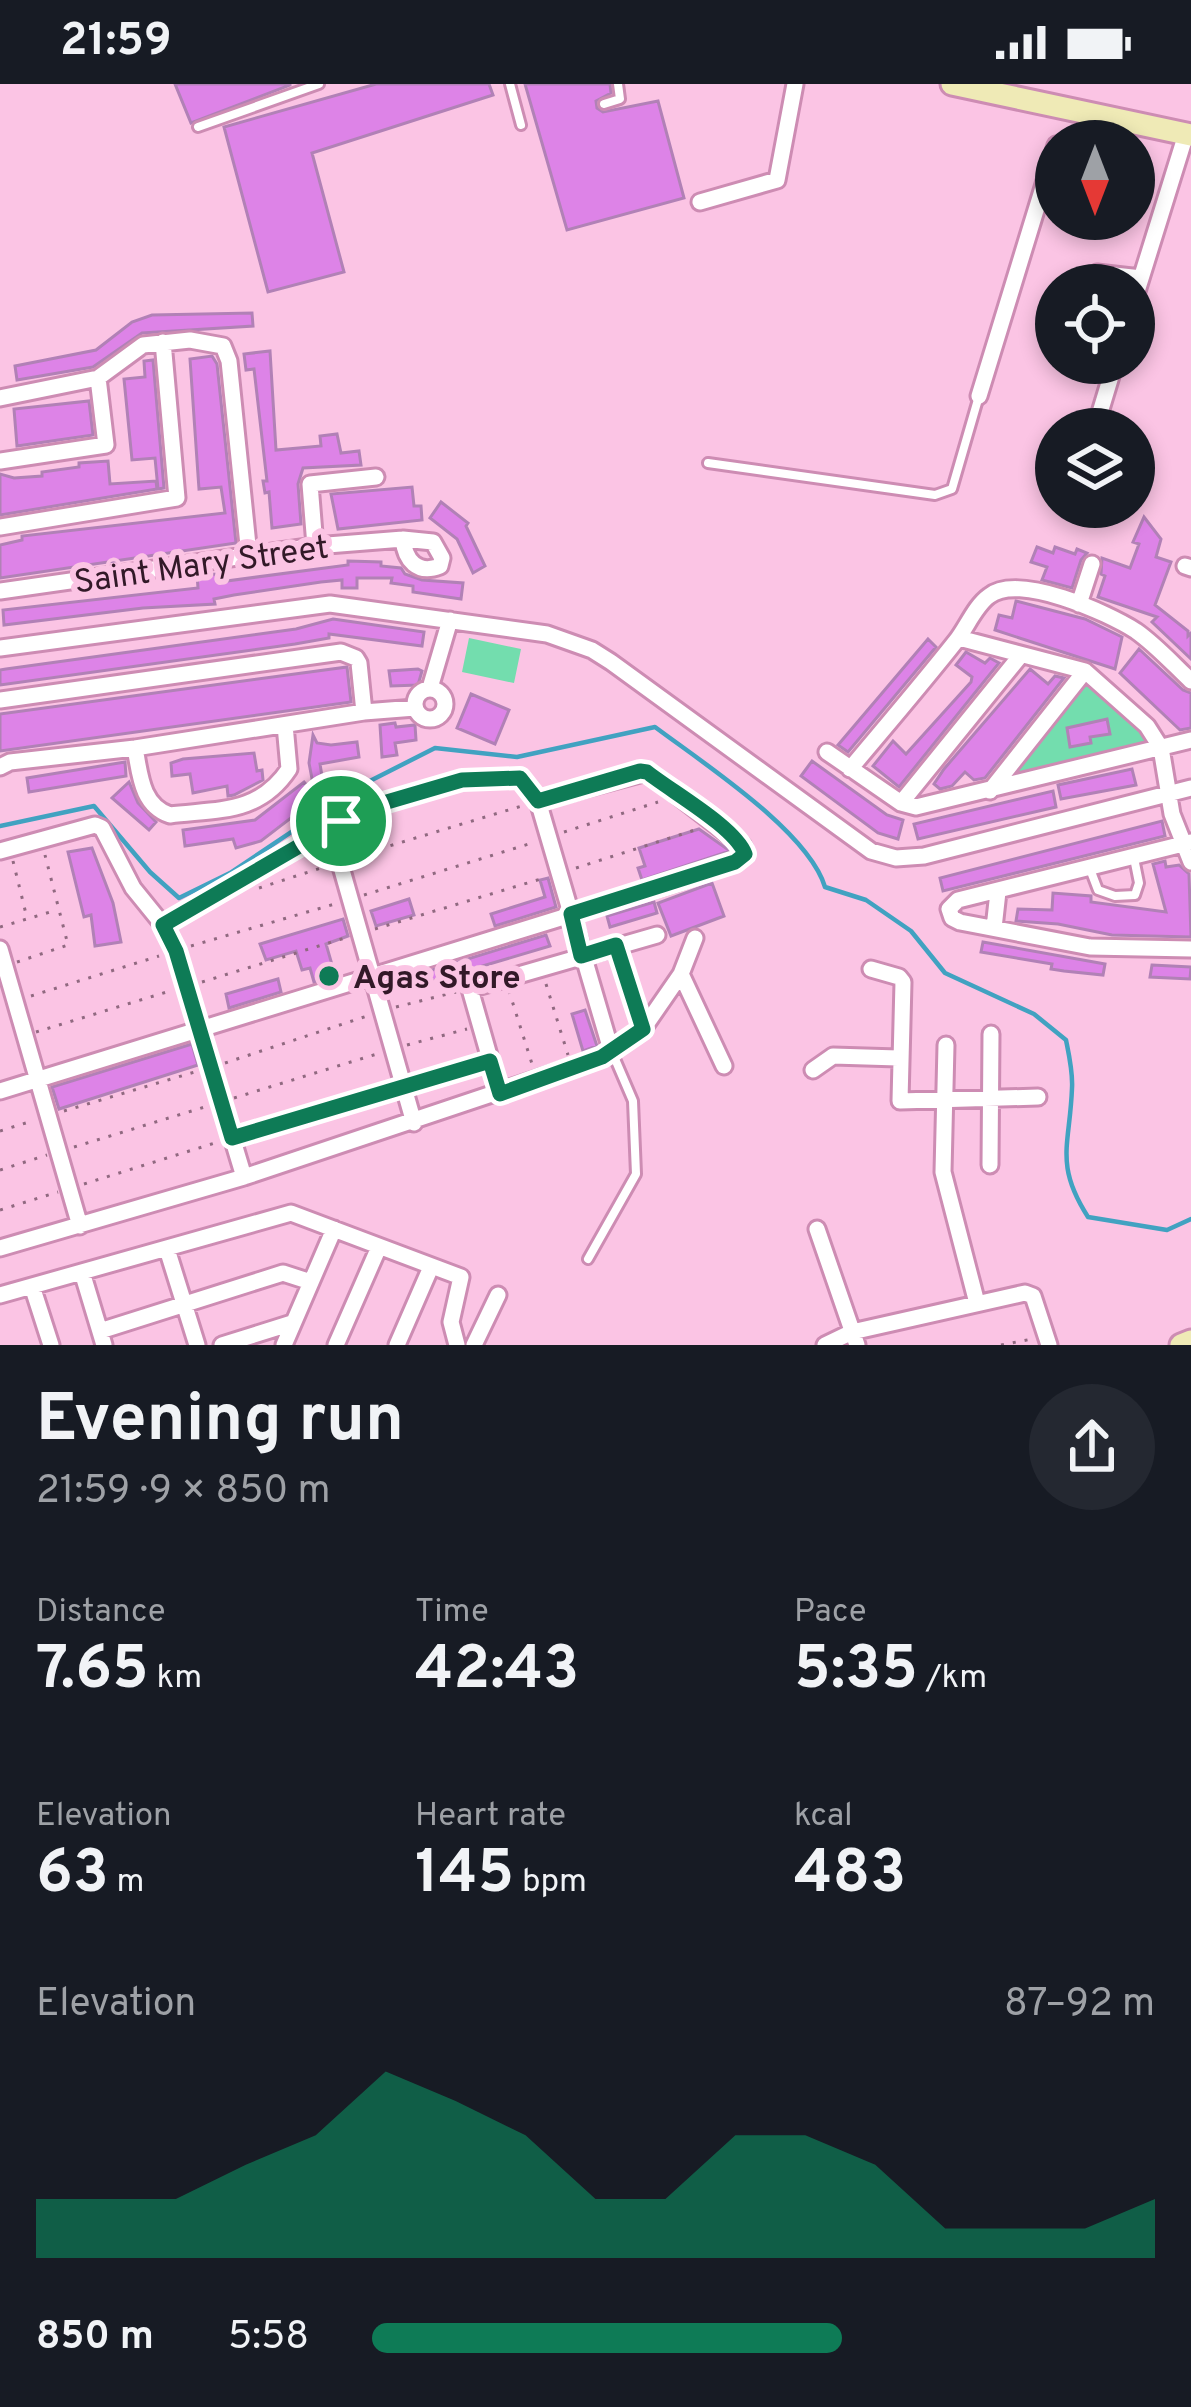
<!DOCTYPE html>
<html lang="en">
<head>
<meta charset="utf-8">
<style>
  :root { --surface:#171b24; --page:#242831; --text:#f1f3f6; --muted:#9ea1a6; --accent:#0e7b56 }
  body { margin:0; font-family:Overpass,sans-serif; background:var(--page); color:var(--text); height:100vh; display:flex; flex-direction:column; font-size:45px; white-space:nowrap }
  * { box-sizing:border-box; margin:0 }
  p { font-size:39px; color:var(--muted) }
  .icon { flex:none; width:66px; height:66px; fill:none; stroke:currentColor; stroke-width:2; stroke-linecap:round; stroke-linejoin:round }
  .map { position:relative; height:1261px; overflow:hidden }
  .side { display:flex; flex-direction:column; background:var(--surface); flex:1 }
  .side>* { flex:none }
  .needle { width:78px; rotate:180deg }
  .buttons { position:absolute; left:1035px; top:36px; display:grid; gap:24px }
  .buttons a { display:grid; place-items:center; width:120px; height:120px; border-radius:50%; background:var(--surface); box-shadow:0 6px 18px #0003; font-size:60px }
  .pin { position:absolute; display:grid; place-items:center; width:102px; height:102px; color:#fff; margin:-51px; border:6px solid #fff; border-radius:50%; box-shadow:0 3px 12px #0007 }
  .round { display:grid; place-items:center; flex:none; width:126px; height:126px; border-radius:63px; background:var(--page) }
  .overview { display:flex; align-items:center; justify-content:space-between; height:204px; padding:0 36px }
  h1 { font-size:66px; font-weight:700; line-height:90px }
  .figures { display:grid; grid-template-columns:repeat(3,1fr); gap:18px; height:204px; padding:12px 36px }
  .figures div { display:grid; align-content:center }
  .figures b { font-size:60px; font-weight:700 }
  .figures small { font-size:33px; font-weight:400 }
  .figures p { font-size:33px }
  .chart { height:336px; padding:24px 36px }
  .chart p { display:flex; justify-content:space-between }
  .chart svg { width:100%; height:216px; margin-top:12px; fill:var(--accent); opacity:.7 }
  ul { padding:0 36px; list-style:none; font-size:39px }
  li { display:grid; grid-template-columns:192px 144px 1fr; align-items:center; height:90px }
  li i { height:30px; border-radius:15px; background:var(--accent) }
  .status { display:flex; justify-content:space-between; align-items:center; height:84px; padding:0 60px; background:var(--surface); direction:ltr }
  .status svg { height:33px; fill:currentColor }
  .map>svg:first-child { display:block }
  .green { fill:#73ddae }
  .lines { fill:none; stroke-linecap:round; stroke-linejoin:round }
  .stream { stroke:#41a2c1; stroke-width:4.5 }
  .building { fill:#dd83e7; stroke:#b181b6; stroke-width:3 }
  .service-casing { stroke:#cd8cb3; stroke-width:14 }
  .minor-casing { stroke:#cd8cb3; stroke-width:21 }
  .secondary-casing { stroke:#cd8cb3; stroke-width:27 }
  .path { stroke:#906980; stroke-width:3; stroke-dasharray:3 9; stroke-linecap:butt }
  .service { stroke:#fff; stroke-width:8 }
  .minor { stroke:#fff; stroke-width:15 }
  .secondary { stroke:#efeab6; stroke-width:21 }
  .route-casing { stroke:#fff; stroke-width:24 }
  .route { stroke:#0e7b56; stroke-width:15 }
  .poi-dot { fill:#0e7b56; stroke:#fbc4e4; stroke-width:4.5 }
  .labels { text-anchor:middle; stroke-width:12; stroke-linejoin:round; paint-order:stroke }
  .street-label { font-size:33px; fill:#321928; stroke:#fbc4e4 }
  .poi-label { font-size:33px; font-weight:bold; fill:#321928; stroke:#fbc4e4; text-anchor:start }
</style>
</head>
<body>
<div class="status"><b>21:59</b><svg viewBox="0 0 49 12"><path d="M0 12V9h3v3zM5 12V6h3v6zM10 12V3h3v9zM15 12V0h3v12zM26 1h20v11H26zM47 4h2v5h-2z"/></svg></div>
<div class="map">
<svg width="1191" height="1261" viewBox="0 0 1191 1261">
  <rect width="100%" height="100%" fill="#fbc4e4"/>
  <path class="green" d="M469,554L521,565L514,599L462,588Z
    M1088,594L1157,660L1005,697Z"/>
  <g class="lines">
    <path class="stream" d="M0,742L94,722L150,788L179,814L230,789L360,702L435,664L517,673L655,643C703,679 808,747 825,803L866,816L911,847L945,889L1034,930L1066,956C1069,971 1073,988 1072,1004C1070,1061 1054,1080 1088,1133L1167,1146L1191,1135"/>
  </g>
  <path class="building" d="M175,0H290V1L191,39Z
    M376,0H489L493,11L312,69L344,188L268,208L224,43Z
    M525,0H610L611,9L596,17L597,24L603,28L658,17L684,114L567,146Z
    M252,229L253,242L142,249L93,283L17,296L15,282L96,266L132,238L152,231Z
    M270,267L276,366L321,362L320,352L337,350L341,369L359,367L361,381L303,384L298,400L301,440L272,444L269,408L265,409L263,397H267L254,285L246,286L244,270Z
    M212,272L217,280L236,459L0,494V461L22,456V452L225,429L221,403L199,405L198,391L190,275Z
    M153,276L164,404L158,405L155,374L132,376L124,295L145,293L144,277Z
    M89,317L93,351L17,362L14,325Z
    M108,377L110,400L156,397L157,405L0,431V390L14,394L42,392V388L79,383V379Z
    M412,403L414,422H421L422,436L338,445L331,410Z
    M441,418L468,439L466,442L485,482L473,489L457,455L430,434Z
    M1144,433L1161,455L1156,473L1171,478L1155,521L1188,547V552L1191,549V575L1152,538L1157,533L1098,513L1105,492L1101,490L1102,474L1130,484L1139,460L1133,458Z
    M1037,463L1053,469L1055,463L1075,470L1077,465L1087,469L1081,476L1072,504L1042,496L1047,483L1031,478Z
    M348,477L381,478V482L401,484L405,490L422,496L463,499L461,515L413,508V502L391,499L392,494H357V504H342V496L321,498L234,511L214,515L215,520L143,524L4,541L3,526L198,504L197,491L218,490L219,498L348,481Z
    M1016,517L1085,535L1122,553L1115,585L995,546L999,531L1012,534Z
    M333,535L424,548L422,562L329,550V554L295,560L0,601V586L6,585L296,545Z
    M928,555L936,563L848,668L838,661Z
    M1139,565L1183,606L1191,609V644L1180,646L1120,589Z
    M966,568L985,579L990,574L999,579L899,703L873,682L893,657L906,670L971,598L972,593L956,581Z
    M347,583L351,618L0,667V630Z
    M418,585L422,587L418,601L391,602L389,587Z
    M1030,585L1048,600L1055,592L1064,594L985,694L974,696L965,688L952,702L940,705L934,700L944,685Z
    M471,610L509,626L495,660L457,644Z
    M1107,635L1110,650L1090,653L1091,659L1070,663L1067,644Z
    M395,639L396,643L415,641L416,656L395,659L397,671L382,673L380,641Z
    M313,651L317,659L331,661L357,658L359,673L320,680L323,698L313,700L309,679Z
    M254,669L257,687L262,686L263,696L234,711L228,712L227,702L193,709L190,690L172,692L171,679L183,675Z
    M812,677L887,731L903,736L898,755L878,749L801,692Z
    M125,678L126,692L29,708L27,694Z
    M1132,685L1136,701L1061,715L1058,701Z
    M129,698L138,719L156,738L149,746L112,714Z
    M304,698L317,714L261,757L236,764L233,755L185,762L183,746L255,736Z
    M1053,707L1056,723L918,755L914,740Z
    M1162,737L1165,752L943,807L940,794Z
    M699,745L730,767L642,796L638,784L645,782L639,764Z
    M92,764L113,819L121,858L95,862L91,831L84,833L68,768Z
    M1165,777L1166,783L1179,781L1189,790L1191,853L1112,851L1058,840L1016,837L1018,825L1052,826L1053,809L1091,812V818L1166,828L1153,780Z
    M548,794L556,823L495,842L491,830L545,813L540,796Z
    M712,799L724,832L671,852L658,819Z
    M409,815L414,831L376,842L371,827Z
    M654,818L657,829L610,843L607,832Z
    M343,835L348,852L326,860L335,891L314,898L310,884L302,886L296,867L266,876L260,860Z
    M546,851L550,862L412,903L409,893Z
    M983,858L1105,880L1103,891L1064,887L1051,885L1052,880L981,868Z
    M1152,881L1191,883L1190,895L1150,893Z
    M278,895L281,908L229,924L226,910Z
    M585,926L597,962L583,967L572,930Z
    M192,960L198,981L59,1025L52,1003Z"/>
  <g class="lines">
    <defs>
      <path id="service" d="M510,0L521,41
        M604,20L620,15L618,0
        M198,43L319,0
        M708,379L935,411L952,405L979,312
        M1090,785L1098,806L1115,812L1135,811L1139,799L1134,774
        M588,1175L636,1090L633,1017L612,968"/>
      <path id="minor" d="M700,118L777,96L795,0
        M1097,189L1141,194
        M1134,217L1186,50
        M979,312L1056,61
        M0,314L98,294L143,261L190,256L223,262L229,277L249,471
        M1095,345L1115,279
        M0,377L106,361L98,294
        M0,443L177,414L163,258
        M315,462L310,400L376,393
        M1185,482L1191,484
        M0,507L315,462L403,455L433,458L442,474L440,482C417,491 405,476 403,455
        M1079,520L1092,480
        M959,554L1085,587
        M0,564L330,520L547,550L592,566L611,578L871,767L896,774L924,772L1191,704
        M430,604L450,536
        M415 620a15 15 0 1 1 30 0a15 15 0 1 1-30 0Z
        M0,616L341,568L356,574L359,579L364,628L135,664L10,678L0,683
        M364,628L415,624
        M135,664C140,690 141,721 170,731C219,725 259,730 289,685L285,641
        M827,668L901,719L916,723L1191,656
        M850,685C886,642 922,600 956,557C967,543 975,522 989,512C1018,488 1108,529 1136,547C1156,561 1173,580 1191,597
        M990,707L1085,587L1147,642L1161,664L1172,730L1191,778
        M901,719L1021,571
        M330,744L414,1039
        M1191,758L958,816L949,825L952,834L960,838L1090,863L1191,865
        M0,767L95,741L102,744L133,804L163,841L363,725L462,696L520,694L538,717L611,966
        M163,841L176,867L244,1093
        M994,844L998,808
        M0,865L80,1142
        M871,885L899,893L903,898L900,1017L1038,1013
        M681,890L724,982
        M946,961L943,1088L977,1219
        M813,986L833,972L898,974
        M0,1007L674,799L735,778L745,770L743,762L647,688L538,717
        M500,1010L470,905L657,851
        M990,1081L991,950
        M817,1145L857,1261
        M0,1164L244,1093L602,973L643,945L681,890L695,854
        M167,1165L197,1261
        M82,1188L104,1261
        M32,1202L51,1261
        M0,1211L291,1129L461,1193L451,1238L457,1261
        M100,1247L283,1189L311,1198
        M222,1261L292,1239
        M284,1261L334,1145
        M336,1261L379,1163
        M397,1261L431,1183
        M474,1261L498,1211
        M825,1261L852,1248L1025,1209L1033,1212L1049,1261"/>
      <path id="secondary" d="M952,0L1191,51
        M1181,1261L1191,1257"/>
    </defs>
    <use href="#service" class="service-casing"/>
    <use href="#minor" class="minor-casing"/>
    <use href="#secondary" class="secondary-casing"/>
    <path class="path" d="M564,748L658,718
      M356,772L525,721
      M13,777L27,834
      M576,784L698,745
      M259,804L324,783
      M364,811L532,759
      M0,843L57,826
      M375,845L544,794
      M191,862L338,819
      M17,878L68,861L45,771
      M621,878L637,926
      M202,898L348,853
      M546,900L568,971
      M509,907L533,983
      M31,912L159,872
      M396,923L456,908
      M36,948L170,907
      M407,961L467,945
      M225,979L370,931
      M417,999L477,981
      M234,1014L380,969
      M64,1027L198,987
      M0,1047L32,1037
      M245,1050L391,1006
      M74,1063L208,1022
      M0,1086L47,1071
      M84,1100L218,1058
      M0,1126L58,1108
      M1001,1261L1032,1255"/>
    <use href="#service" class="service"/>
    <use href="#minor" class="minor"/>
    <use href="#secondary" class="secondary"/>
  </g>
  <g class="lines">
    <defs>
      <path id="route" d="M640,687L647,688C672,708 735,743 745,770L735,778L571,830L581,872L616,861L643,945L602,973L500,1010L490,977L232,1054L176,867L163,841L363,725L462,696L520,694L538,717Z"/>
    </defs>
    <use href="#route" class="route-casing"/>
    <use href="#route" class="route"/>
  </g>
  <circle class="poi-dot" cx="329" cy="892" r="12"/>
  <g class="labels">
    <g class="street-label">
      <text transform="translate(201 479) rotate(-8)" y="12">Saint Mary Street</text>
    </g>
    <g class="poi-label">
      <text x="353" y="904">Agas Store</text>
    </g>
  </g>
</svg>
<div class="buttons">
<a><svg class="needle" viewBox="-14 -14 28 28"><path d="M0-13l5 13h-10z" fill="#e53935"/><path d="M0 13l5-13h-10z" fill="#9ea1a6"/></svg></a>
<a><svg class="icon" aria-label="locate" viewBox="0 0 24 24"><circle cx="12" cy="12" r="6"/><path d="M12 2v4M12 18v4M2 12h4M18 12h4"/></svg></a>
<a><svg class="icon" aria-label="layers" viewBox="0 0 24 24"><path d="M12 4l9 5-9 5-9-5zM3 14l9 5 9-5"/></svg></a>
</div>
<div class="pin" style="left:341px;top:737px;background:#1e9e55"><svg class="icon" aria-label="arrive" viewBox="0 0 24 24"><path d="M6 21V4h12l-3 4 3 4H6"/></svg></div>
</div>
<section class="side">
<div class="overview"><div><h1>Evening run</h1><p>21:59 · 9 × 850 m</p></div><a class="round"><svg class="icon" aria-label="share" viewBox="0 0 24 24"><path d="M12 15V3M7 8l5-5 5 5M5 13v7h14v-7"/></svg></a></div>
<div class="figures">
<div><p>Distance</p><b>7.65<small> km</small></b></div>
<div><p>Time</p><b>42:43</b></div>
<div><p>Pace</p><b>5:35<small> /km</small></b></div>
</div>
<div class="figures">
<div><p>Elevation</p><b>63<small> m</small></b></div>
<div><p>Heart rate</p><b>145<small> bpm</small></b></div>
<div><p>kcal</p><b>483</b></div>
</div>
<div class="chart"><p><span>Elevation</span>87–92 m</p>
<svg viewBox="0 0 160 44" preserveAspectRatio="none"><path d="M0 44V32L10 32L20 32L30 25L40 19L50 6L60 12L70 19L80 32L90 32L100 19L110 19L120 25L130 38L140 38L150 38L160 32V44z"/></svg>
</div>
<ul>
<li><b>850 m</b>5:58<i style="width:60%"></i></li>
</ul>
</section>
</body>
</html>
